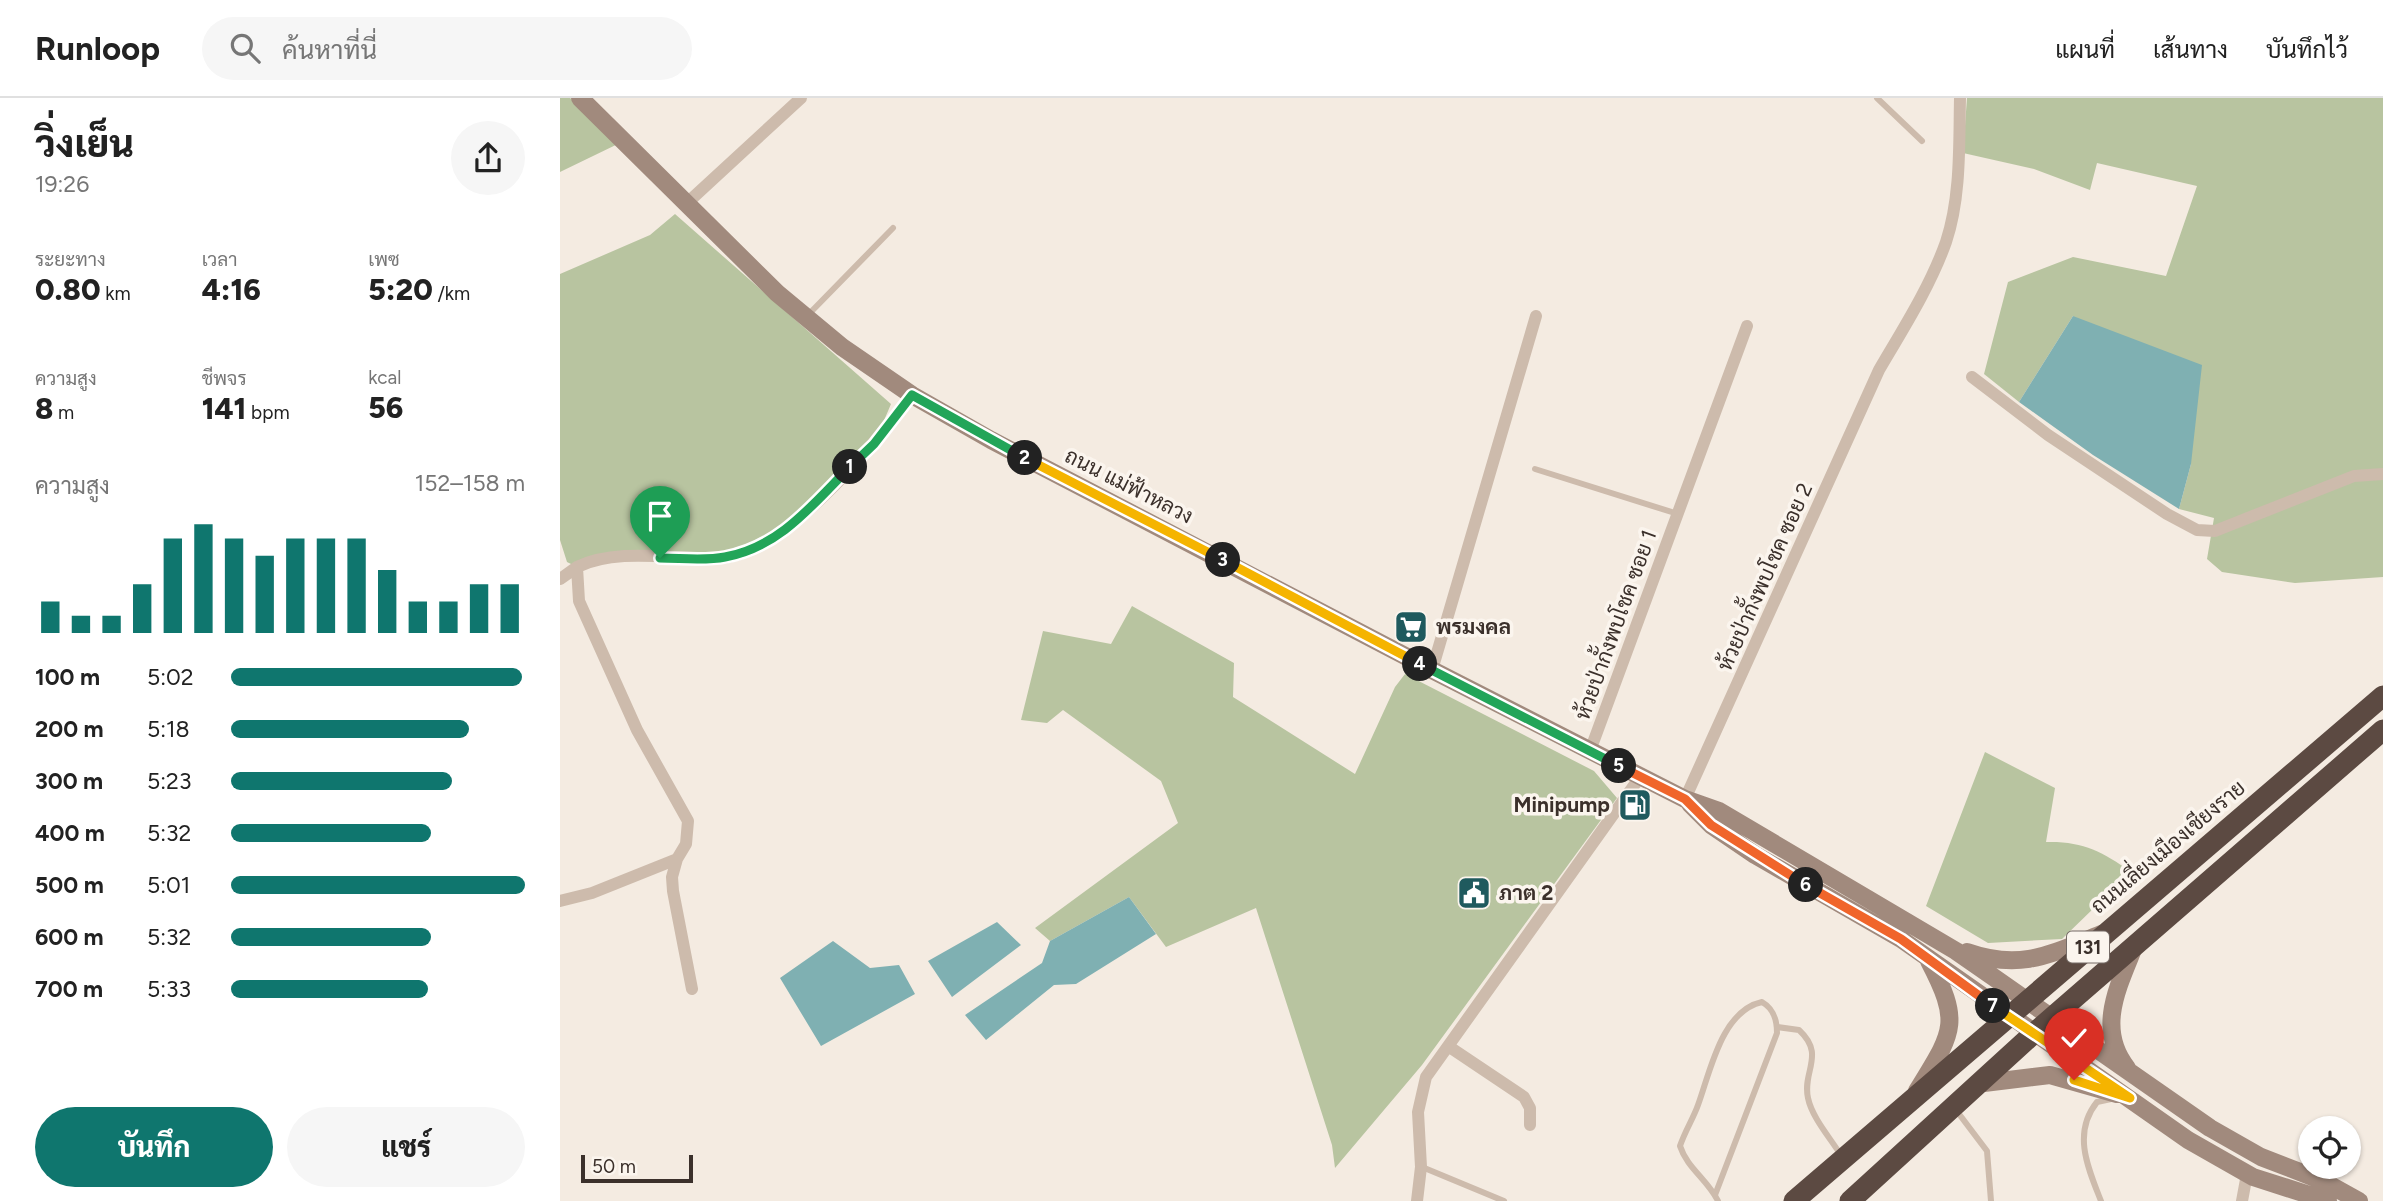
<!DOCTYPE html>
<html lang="th">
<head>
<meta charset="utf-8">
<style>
  :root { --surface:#fff; --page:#f6f6f6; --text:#222; --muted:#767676; --line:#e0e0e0; --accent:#0f766e }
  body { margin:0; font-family:Figtree,Sarabun,sans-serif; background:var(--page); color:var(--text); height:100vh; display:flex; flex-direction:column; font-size:26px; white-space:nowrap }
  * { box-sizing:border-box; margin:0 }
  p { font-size:23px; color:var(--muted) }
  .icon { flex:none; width:38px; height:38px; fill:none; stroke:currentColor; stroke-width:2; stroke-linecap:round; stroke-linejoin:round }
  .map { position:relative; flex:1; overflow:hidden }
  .sheet { display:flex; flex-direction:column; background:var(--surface); width:560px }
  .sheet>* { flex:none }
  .fabs { position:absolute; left:1738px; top:1018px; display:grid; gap:14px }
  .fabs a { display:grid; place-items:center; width:63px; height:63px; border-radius:50%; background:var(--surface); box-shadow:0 2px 5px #0004; font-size:35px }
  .scale { position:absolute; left:21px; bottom:18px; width:112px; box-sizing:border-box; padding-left:7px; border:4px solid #3b302b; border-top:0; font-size:19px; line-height:24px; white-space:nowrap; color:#3b302b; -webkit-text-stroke:5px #fbf5ee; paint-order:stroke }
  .pin { position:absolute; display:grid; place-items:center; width:60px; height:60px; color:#fff; margin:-72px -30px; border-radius:50% 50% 50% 0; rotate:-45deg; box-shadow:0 0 7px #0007 }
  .pin .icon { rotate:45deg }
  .km { position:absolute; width:35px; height:35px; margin:-18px; border-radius:50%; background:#222; color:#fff; font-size:19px; line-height:35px; text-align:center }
  .round { display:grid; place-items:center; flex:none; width:74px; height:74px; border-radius:37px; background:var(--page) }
  .summary { display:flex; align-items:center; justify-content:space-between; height:119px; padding:0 35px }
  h1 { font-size:38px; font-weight:800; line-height:52px }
  .figures { display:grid; grid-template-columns:repeat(3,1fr); gap:10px; height:119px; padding:7px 35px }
  .figures div { display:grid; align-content:center }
  .figures b { font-size:30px; font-weight:800 }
  .figures small { font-size:19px; font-weight:400 }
  .figures p { font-size:19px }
  .chart { height:196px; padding:14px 35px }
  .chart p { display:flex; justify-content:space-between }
  .chart svg { width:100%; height:126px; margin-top:7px; stroke:var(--accent); stroke-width:6 }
  .button { display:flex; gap:14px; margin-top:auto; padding:14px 35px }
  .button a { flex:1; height:80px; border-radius:42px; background:var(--accent); color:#fff; font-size:28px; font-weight:800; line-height:80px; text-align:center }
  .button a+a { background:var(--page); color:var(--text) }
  ul { padding:0 35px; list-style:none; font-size:23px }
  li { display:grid; grid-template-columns:112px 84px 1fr; align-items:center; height:52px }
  li i { height:18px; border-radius:9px; background:var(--accent) }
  header { display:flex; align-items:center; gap:42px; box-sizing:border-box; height:98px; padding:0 35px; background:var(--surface); border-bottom:2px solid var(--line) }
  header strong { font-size:33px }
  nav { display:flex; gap:38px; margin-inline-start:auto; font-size:24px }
  .search { width:490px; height:63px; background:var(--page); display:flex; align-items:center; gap:18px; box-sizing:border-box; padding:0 24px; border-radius:38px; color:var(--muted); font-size:26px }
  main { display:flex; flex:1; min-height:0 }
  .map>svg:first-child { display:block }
  .green { fill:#b8c4a0 }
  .water { fill:#7fb0b2 }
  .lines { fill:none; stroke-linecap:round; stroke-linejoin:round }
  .lane { stroke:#cdbbac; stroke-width:6 }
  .street { stroke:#cdbbac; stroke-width:12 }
  .secondary { stroke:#a18a7d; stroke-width:18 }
  .highway { stroke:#5c4a42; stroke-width:21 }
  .split-1-casing { stroke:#fff; stroke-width:14 }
  .split-2-casing { stroke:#fff; stroke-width:14 }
  .split-3-casing { stroke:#fff; stroke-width:14 }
  .split-4-casing { stroke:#fff; stroke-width:14 }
  .split-5-casing { stroke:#fff; stroke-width:14 }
  .split-6-casing { stroke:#fff; stroke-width:14 }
  .split-7-casing { stroke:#fff; stroke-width:14 }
  .split-8-casing { stroke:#fff; stroke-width:14 }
  .split-1 { stroke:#22a559; stroke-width:9 }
  .split-2 { stroke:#22a559; stroke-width:9 }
  .split-3 { stroke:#f5b400; stroke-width:9 }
  .split-4 { stroke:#f5b400; stroke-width:9 }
  .split-5 { stroke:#22a559; stroke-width:9 }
  .split-6 { stroke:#f0652b; stroke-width:9 }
  .split-7 { stroke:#f0652b; stroke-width:9 }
  .split-8 { stroke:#f5b400; stroke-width:9 }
  .labels { text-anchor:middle; stroke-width:7; stroke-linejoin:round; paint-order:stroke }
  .shield { fill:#fbf5ee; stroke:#756b66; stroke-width:2 }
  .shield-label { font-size:19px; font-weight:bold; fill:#3b302b }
  .street-label { font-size:21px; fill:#3b302b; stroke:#fbf5ee }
  .poi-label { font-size:21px; font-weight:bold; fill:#3b302b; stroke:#fbf5ee; text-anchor:start }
</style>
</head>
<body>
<header>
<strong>Runloop</strong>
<div class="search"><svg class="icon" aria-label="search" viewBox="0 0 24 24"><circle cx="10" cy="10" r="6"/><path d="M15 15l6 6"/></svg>ค้นหาที่นี่</div>
<nav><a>แผนที่</a><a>เส้นทาง</a><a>บันทึกไว้</a></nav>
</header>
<main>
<section class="sheet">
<div class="summary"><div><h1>วิ่งเย็น</h1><p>19:26</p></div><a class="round"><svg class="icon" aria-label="share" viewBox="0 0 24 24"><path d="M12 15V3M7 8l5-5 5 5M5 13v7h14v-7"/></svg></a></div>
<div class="figures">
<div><p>ระยะทาง</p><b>0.80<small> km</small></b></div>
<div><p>เวลา</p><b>4:16</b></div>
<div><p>เพซ</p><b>5:20<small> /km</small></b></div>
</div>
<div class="figures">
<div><p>ความสูง</p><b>8<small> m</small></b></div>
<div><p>ชีพจร</p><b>141<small> bpm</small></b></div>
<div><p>kcal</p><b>56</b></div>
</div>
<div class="chart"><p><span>ความสูง</span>152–158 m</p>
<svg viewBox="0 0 160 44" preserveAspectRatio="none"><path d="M5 44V33M15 44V38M25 44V38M35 44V27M45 44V11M55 44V6M65 44V11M75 44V17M85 44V11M95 44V11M105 44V11M115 44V22M125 44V33M135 44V33M145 44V27M155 44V27"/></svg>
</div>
<ul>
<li><b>100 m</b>5:02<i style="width:99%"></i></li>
<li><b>200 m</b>5:18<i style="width:81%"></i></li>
<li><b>300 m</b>5:23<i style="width:75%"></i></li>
<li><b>400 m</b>5:32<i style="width:68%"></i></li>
<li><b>500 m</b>5:01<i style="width:100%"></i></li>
<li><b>600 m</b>5:32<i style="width:68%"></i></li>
<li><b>700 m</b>5:33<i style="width:67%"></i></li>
</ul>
<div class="button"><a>บันทึก</a><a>แชร์</a></div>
</section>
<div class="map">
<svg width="1823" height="1103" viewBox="0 0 1823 1103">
  <rect width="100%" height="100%" fill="#f4ebe1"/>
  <path class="green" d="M0,0H10L64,43L0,74Z
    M1407,0H1823V479L1735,485L1662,474L1647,461L1654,420L1619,411L1631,366L1513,218L1459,304L1424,276L1448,184L1513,159L1606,178L1637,88L1537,65L1530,92L1474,71L1403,55Z
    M115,116L331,306L314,346L224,434L163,460H37L17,469L7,464L0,442V176L90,137Z
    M572,508L674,565L673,599L795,676L835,589L845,576L1034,673L1057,700L862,967L775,1070L772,1047L696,810L606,849L569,799L490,843L475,830L618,725L601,683L503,612L487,625L461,622L483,533L551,546Z
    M1425,654L1495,690L1486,744C1522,743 1542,753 1571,774L1502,841L1428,845L1366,808Z"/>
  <path class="water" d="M1513,218L1642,267L1631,366L1619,411L1533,357L1459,304Z
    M569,799L596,836L516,886L494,887L426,942L405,917L482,865L490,843Z
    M437,824L461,847L392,899L368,863Z
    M273,843L310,870L339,867L355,896L261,948L220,880Z"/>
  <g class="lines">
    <path class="lane" d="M1317,0L1362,43
      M246,219L333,130
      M975,371L1118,416
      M1217,929L1239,932C1266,957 1242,973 1248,1000C1252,1020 1272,1042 1282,1059
      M1396,1012L1427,1053L1431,1103
      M862,1069L944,1103
      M1155,1097L1217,935C1217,922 1214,911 1202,904C1161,913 1150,975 1138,1007C1133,1021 1125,1033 1120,1048C1127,1070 1148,1082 1158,1103
      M1541,1103C1528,1070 1512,1035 1537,1004L1551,1001"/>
    <path class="street" d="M126,106L241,0
      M1412,279L1488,337L1607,416L1637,432L1655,433L1794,378L1823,376
      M0,481L17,469
      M872,572L976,218
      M1030,653L1187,228
      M1125,701L1319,272C1343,231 1370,189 1386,144C1401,99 1399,47 1400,0
      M117,761L112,779L113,793L132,891
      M0,803L32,795L117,761L126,746L128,723L77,632L19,503L17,469C59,449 114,462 160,460C226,456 313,347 352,297
      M888,948L964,999L970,1010V1027
      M857,1103L861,1069L858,1014L866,979L1080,679
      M1682,1103L1687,1076"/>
    <path class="secondary" d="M20,0L217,195L282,249L352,297L431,342L872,572L1125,701L1159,713L1396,853L1650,1030L1701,1059L1763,1083L1799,1103
      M1130,706L1151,727L1195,757L1341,841L1628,1042L1693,1079L1768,1103
      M1407,854C1461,873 1491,856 1541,836
      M1567,970C1536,931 1558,889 1574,849
      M1424,985L1490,977L1557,996
      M1357,993C1393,934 1402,926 1369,863"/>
    <path class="highway" d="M1234,1103L1823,598
      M1290,1103L1473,936L1823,632"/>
  </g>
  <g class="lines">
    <defs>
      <path id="split-1" d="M100,460C121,460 145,463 165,459C220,449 253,406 290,369"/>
      <path id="split-2" d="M290,369L314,346L352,297L465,360"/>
      <path id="split-3" d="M465,360L663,462"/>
      <path id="split-4" d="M663,462L860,566"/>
      <path id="split-5" d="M860,566L1059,668"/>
      <path id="split-6" d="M1059,668L1125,701L1151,727L1246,787"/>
      <path id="split-7" d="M1246,787L1341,841L1433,908"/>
      <path id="split-8" d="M1433,908L1570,1000L1514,982"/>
    </defs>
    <use href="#split-1" class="split-1-casing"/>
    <use href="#split-2" class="split-2-casing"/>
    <use href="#split-3" class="split-3-casing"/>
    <use href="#split-4" class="split-4-casing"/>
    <use href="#split-5" class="split-5-casing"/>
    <use href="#split-6" class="split-6-casing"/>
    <use href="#split-7" class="split-7-casing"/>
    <use href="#split-8" class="split-8-casing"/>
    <use href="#split-1" class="split-1"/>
    <use href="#split-2" class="split-2"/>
    <use href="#split-3" class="split-3"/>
    <use href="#split-4" class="split-4"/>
    <use href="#split-5" class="split-5"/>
    <use href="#split-6" class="split-6"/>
    <use href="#split-7" class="split-7"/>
    <use href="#split-8" class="split-8"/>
  </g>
  <defs>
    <symbol id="supermarket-square" viewBox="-11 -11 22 22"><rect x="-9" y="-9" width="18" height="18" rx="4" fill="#1f5a5e" stroke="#fbf5ee"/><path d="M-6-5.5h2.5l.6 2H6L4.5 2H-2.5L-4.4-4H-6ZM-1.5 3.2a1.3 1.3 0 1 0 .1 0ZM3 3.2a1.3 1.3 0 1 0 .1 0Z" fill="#fff"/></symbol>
    <symbol id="fuel-square" viewBox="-11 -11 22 22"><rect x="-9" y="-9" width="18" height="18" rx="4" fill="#1f5a5e" stroke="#fbf5ee"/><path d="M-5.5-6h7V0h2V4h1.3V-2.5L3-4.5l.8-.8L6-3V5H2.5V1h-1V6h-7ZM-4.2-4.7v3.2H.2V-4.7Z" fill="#fff"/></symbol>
    <symbol id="civic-square" viewBox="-11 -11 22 22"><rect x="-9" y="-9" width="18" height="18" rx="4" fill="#1f5a5e" stroke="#fbf5ee"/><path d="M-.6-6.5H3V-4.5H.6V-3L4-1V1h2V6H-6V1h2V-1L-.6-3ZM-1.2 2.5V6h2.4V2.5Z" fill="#fff"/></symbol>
  </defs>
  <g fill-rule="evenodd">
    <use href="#supermarket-square" x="832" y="510" width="38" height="38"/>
    <use href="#fuel-square" x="1056" y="688" width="38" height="38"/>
    <use href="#civic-square" x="895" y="776" width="38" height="38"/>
  </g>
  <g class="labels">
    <rect class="shield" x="1507" y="833.5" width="42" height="31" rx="5"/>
    <g class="shield-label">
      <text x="1528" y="856">131</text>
    </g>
    <g class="street-label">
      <text transform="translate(569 388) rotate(27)" y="7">ถนน แม่ฟ้าหลวง</text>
      <text transform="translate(1205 479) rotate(-66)" y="7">ห้วยป่ากั้งพบโชค ซอย 2</text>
      <text transform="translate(1056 527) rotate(-70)" y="7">ห้วยป่ากั้งพบโชค ซอย 1</text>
      <text transform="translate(1608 749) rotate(-40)" y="7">ถนนเลี่ยงเมืองเชียงราย</text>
    </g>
    <g class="poi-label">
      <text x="876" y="536">พรมงคล</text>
      <text x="1050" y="714" text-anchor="end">Minipump</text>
      <text x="939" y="802">ภาต 2</text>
    </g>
  </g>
</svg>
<div class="fabs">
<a><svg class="icon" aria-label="locate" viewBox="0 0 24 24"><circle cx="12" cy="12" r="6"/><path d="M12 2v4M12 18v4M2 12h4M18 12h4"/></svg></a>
</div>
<div class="scale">50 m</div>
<div class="pin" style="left:100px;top:460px;background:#1e9e55"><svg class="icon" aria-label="arrive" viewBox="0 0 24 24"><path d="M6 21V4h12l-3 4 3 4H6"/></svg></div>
<div class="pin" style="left:1514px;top:982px;background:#d93025"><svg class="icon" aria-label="check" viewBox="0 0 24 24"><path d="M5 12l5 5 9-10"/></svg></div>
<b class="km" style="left:290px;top:369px">1</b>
<b class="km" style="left:465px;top:360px">2</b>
<b class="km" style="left:663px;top:462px">3</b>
<b class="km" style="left:860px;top:566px">4</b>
<b class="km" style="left:1059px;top:668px">5</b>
<b class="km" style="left:1246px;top:787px">6</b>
<b class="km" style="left:1433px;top:908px">7</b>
</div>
</main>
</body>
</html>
